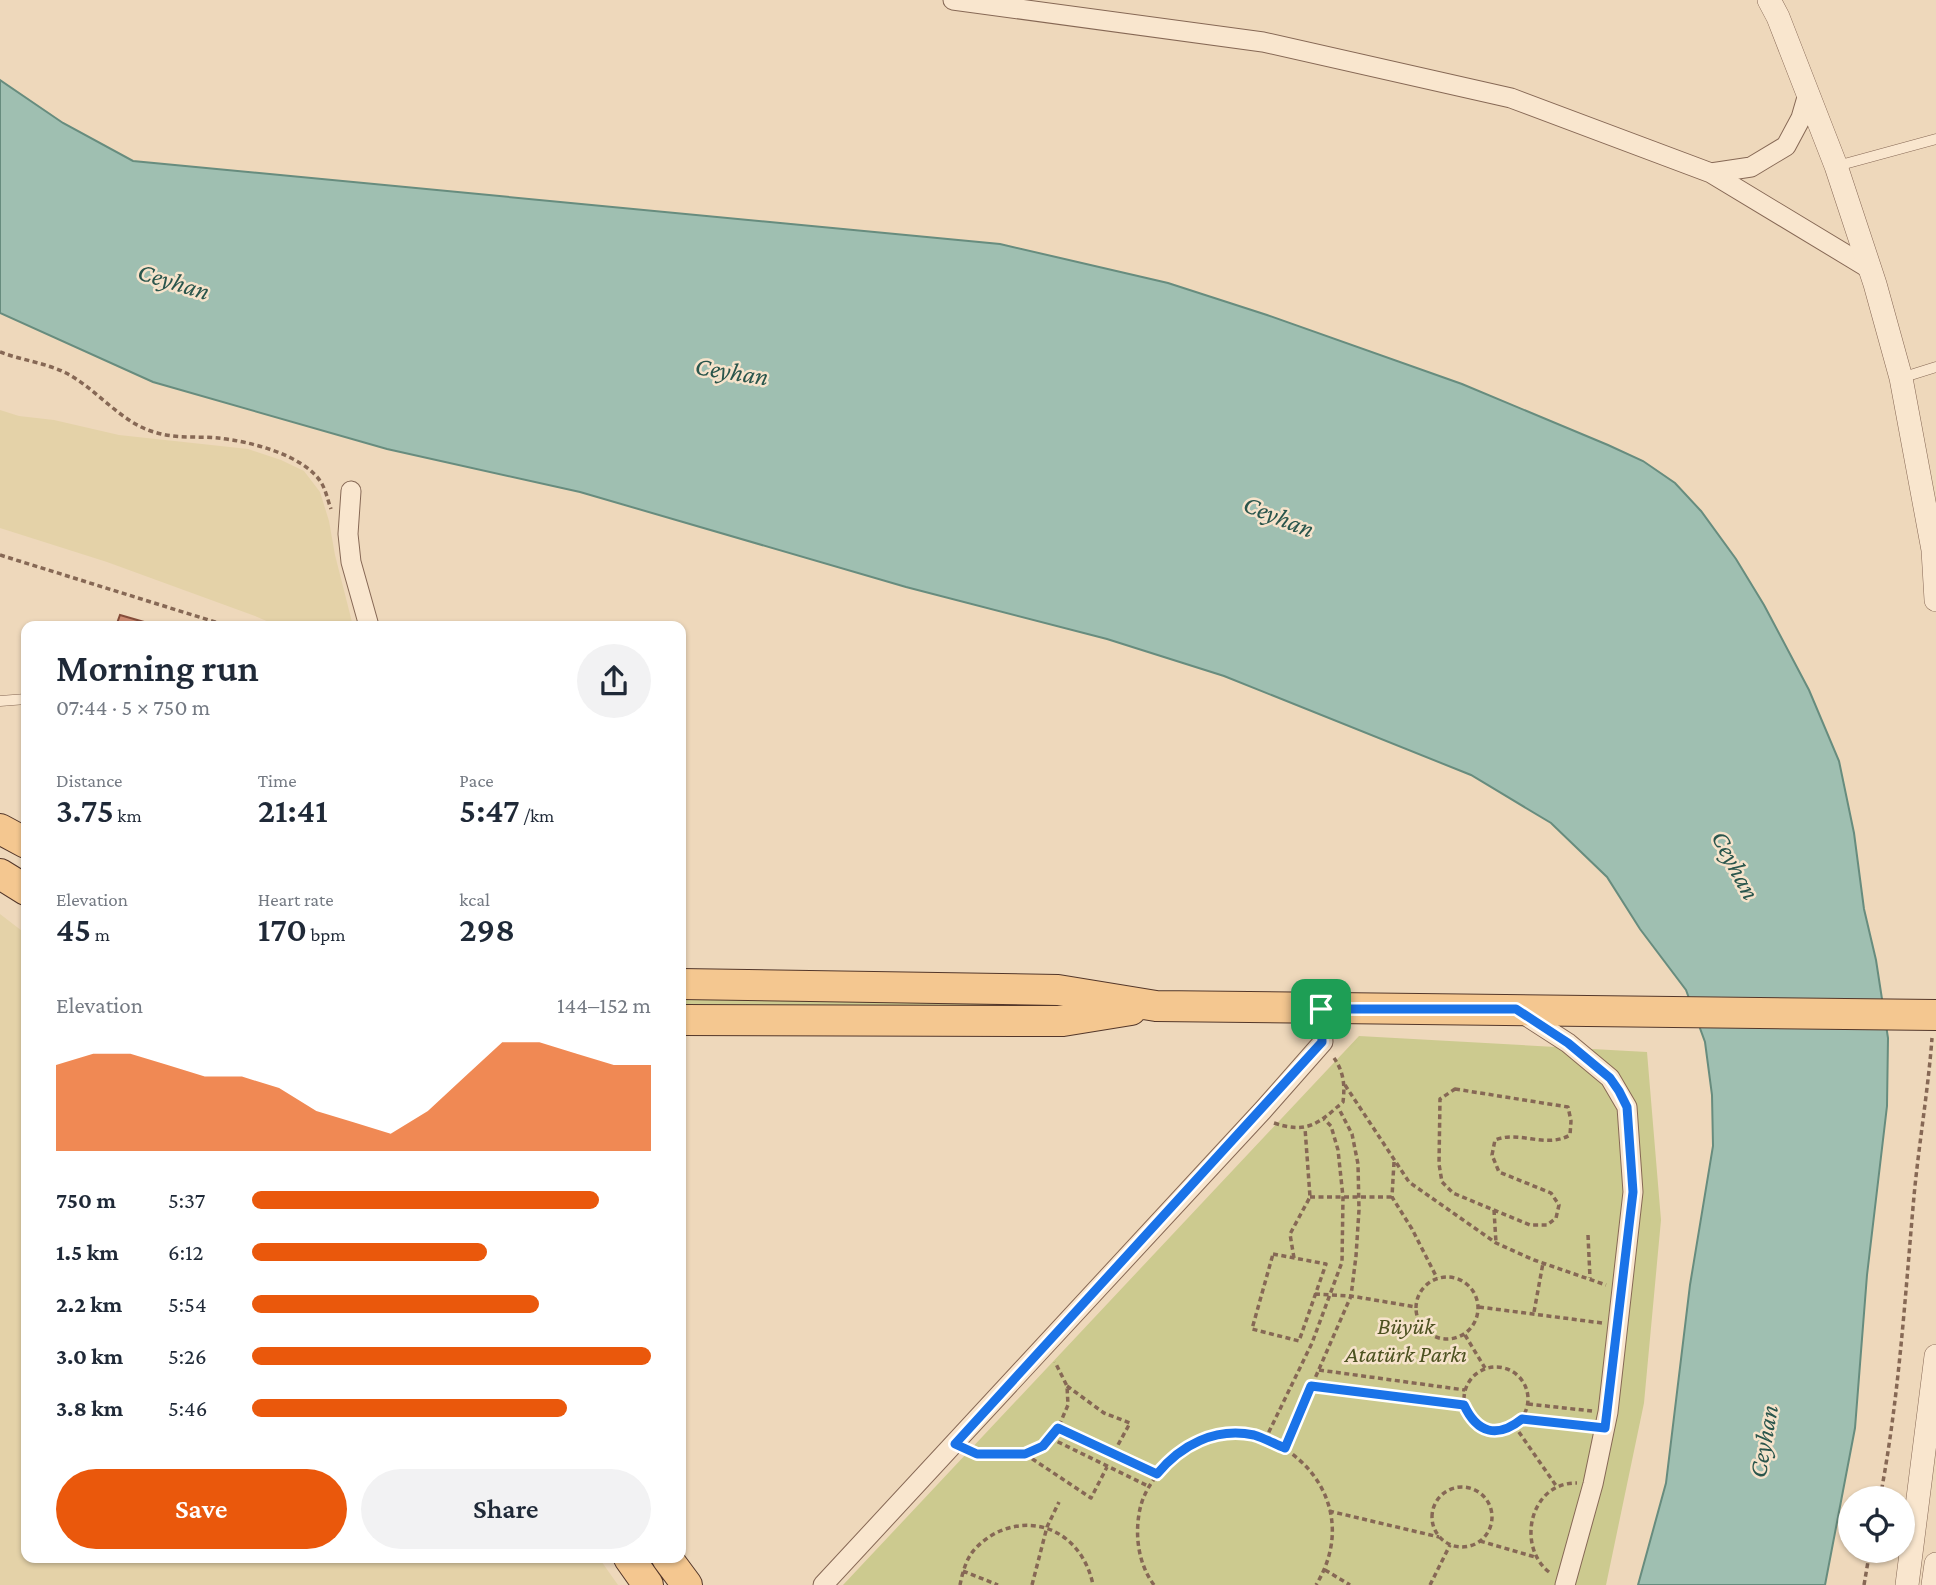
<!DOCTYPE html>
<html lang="en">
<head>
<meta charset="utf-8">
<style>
  :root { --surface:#fff; --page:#f2f2f3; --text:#1f2937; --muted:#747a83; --accent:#ea580c }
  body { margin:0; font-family:"Crimson Pro",serif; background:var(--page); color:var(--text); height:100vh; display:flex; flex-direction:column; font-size:26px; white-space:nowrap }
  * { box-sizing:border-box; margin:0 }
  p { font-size:23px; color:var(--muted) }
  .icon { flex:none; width:38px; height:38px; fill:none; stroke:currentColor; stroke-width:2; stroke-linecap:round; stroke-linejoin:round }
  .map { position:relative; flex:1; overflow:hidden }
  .side { position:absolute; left:21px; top:621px; width:665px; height:942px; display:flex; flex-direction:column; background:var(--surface); border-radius:14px; box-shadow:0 2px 5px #0004 }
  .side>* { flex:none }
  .fabs { position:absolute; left:1838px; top:1486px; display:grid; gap:14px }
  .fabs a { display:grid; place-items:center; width:77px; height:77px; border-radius:50%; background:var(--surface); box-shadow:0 2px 5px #0004; font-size:35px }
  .pin { position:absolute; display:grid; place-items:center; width:60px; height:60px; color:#fff; margin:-30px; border-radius:14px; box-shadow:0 4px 10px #0006 }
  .round { display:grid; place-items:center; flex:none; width:74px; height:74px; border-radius:37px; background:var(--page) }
  .head { display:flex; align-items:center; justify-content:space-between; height:119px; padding:0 35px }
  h1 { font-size:38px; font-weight:600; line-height:52px }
  .figures { display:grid; grid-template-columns:repeat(3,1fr); gap:10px; height:119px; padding:7px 35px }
  .figures div { display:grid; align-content:center }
  .figures b { font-size:35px; font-weight:600 }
  .figures small { font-size:19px; font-weight:400 }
  .figures p { font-size:19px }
  .chart { height:196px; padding:14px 35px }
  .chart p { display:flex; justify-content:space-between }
  .chart svg { width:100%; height:126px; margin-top:7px; fill:var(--accent); opacity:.7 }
  .primary-button { display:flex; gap:14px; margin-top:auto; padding:14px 35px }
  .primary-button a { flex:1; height:80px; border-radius:42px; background:var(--accent); color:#fff; font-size:28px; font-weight:600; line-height:80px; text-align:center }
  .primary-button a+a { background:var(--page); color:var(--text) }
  ul { padding:0 35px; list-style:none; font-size:23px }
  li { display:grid; grid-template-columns:112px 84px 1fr; align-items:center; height:52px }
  li i { height:18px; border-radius:9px; background:var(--accent) }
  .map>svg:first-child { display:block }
  .farmland { fill:#e4d2a8 }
  .green { fill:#ccca8f }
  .water { fill:#9fbfb1; stroke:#678c7e; stroke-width:2 }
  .building { fill:#ce8a70; stroke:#854d3a; stroke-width:2 }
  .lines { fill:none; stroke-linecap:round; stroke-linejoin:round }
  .service-casing { stroke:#866855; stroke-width:11 }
  .minor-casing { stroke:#866855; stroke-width:21 }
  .tertiary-casing { stroke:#866855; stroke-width:24 }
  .primary-casing { stroke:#53372a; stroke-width:32 }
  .path { stroke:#866855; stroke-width:3.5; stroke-dasharray:5 3.5; stroke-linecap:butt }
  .service { stroke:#f9e6ce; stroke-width:10 }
  .minor { stroke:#f9e6ce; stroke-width:19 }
  .tertiary { stroke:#f9e6ce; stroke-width:23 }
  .primary { stroke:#f4c790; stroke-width:30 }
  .route-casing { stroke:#fff; stroke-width:14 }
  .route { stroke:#1a73e8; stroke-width:9 }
  .labels { text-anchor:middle; stroke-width:5; stroke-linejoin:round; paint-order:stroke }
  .park-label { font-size:24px; font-style:italic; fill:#4c5120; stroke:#f6e3cb }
  .water-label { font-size:26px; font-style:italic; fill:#29554c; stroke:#f6e3cb }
</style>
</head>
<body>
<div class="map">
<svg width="1936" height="1585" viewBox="0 0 1936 1585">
  <rect width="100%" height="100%" fill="#eed8bb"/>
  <path class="farmland" d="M0,410L19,416L54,420L119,435L248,449L281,460L304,471L320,492L329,521L335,555L353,626H278L255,616L107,562L0,528Z
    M0,914L26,934V1558H599L618,1585H0Z"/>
  <path class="green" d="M681,997L1075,1000V1008L681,1007Z
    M1359,1036L1647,1052L1661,1220L1644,1403L1606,1585H843Z"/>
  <path class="water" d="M0,80L63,123L133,161L1000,244L1168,283L1267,315L1462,384L1608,445L1643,461L1675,483L1701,511L1736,559L1764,605L1809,690L1839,761L1854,833L1864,909L1876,960L1888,1038L1887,1106L1867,1275L1855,1428L1825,1585H1638L1666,1483L1690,1285L1713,1146L1712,1095L1705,1042L1686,990L1640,929L1607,877L1551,823L1471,775L1224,676L1107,639L906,587L580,492L387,449L153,382L0,313Z"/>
  <path class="building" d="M120,615L158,626H116Z"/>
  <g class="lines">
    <defs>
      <path id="service" d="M1837,166L1936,139
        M1901,378L1936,367
        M0,701L26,699"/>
      <path id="minor" d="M953,0L1263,42L1511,98L1711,173L1870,269
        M1711,173L1751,167L1786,146L1801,118L1808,94
        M351,491L348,534L351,562L369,626
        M1520,1012L1568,1043L1610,1078L1627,1107L1633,1192L1608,1412L1593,1484L1565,1585
        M823,1585L1263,1110L1323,1042L1321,1009"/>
      <path id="tertiary" d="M1769,0L1778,17L1836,166L1875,284L1901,378L1933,550L1936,600
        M1907,1585L1936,1356
        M1933,1585L1936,1564"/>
      <path id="primary" d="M0,829L26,843
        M0,874L26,890
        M681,984L1058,990L1156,1006L1936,1015
        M681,1020L1063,1021L1131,1010
        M629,1558L648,1585
        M667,1558L687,1585"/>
    </defs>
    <use href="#service" class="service-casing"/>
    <use href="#minor" class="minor-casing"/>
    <use href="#tertiary" class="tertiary-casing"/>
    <use href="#primary" class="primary-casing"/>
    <path class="path" d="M0,352C21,360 46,363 66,373C97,389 120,422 154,432C175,439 197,436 218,438C248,441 306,455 322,484C326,491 328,501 331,509
      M0,555L228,626
      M1345,1085L1409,1182L1496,1243L1534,1260L1606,1285
      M1455,1089L1568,1107L1571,1121L1570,1135C1546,1149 1519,1130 1495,1140L1492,1155L1499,1172L1551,1193L1559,1205L1556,1218L1547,1225H1530L1453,1193L1442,1182L1439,1164L1440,1099Z
      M1274,1123C1307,1134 1318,1124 1343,1102C1345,1086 1344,1072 1334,1058
      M1394,1162L1392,1197L1412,1229L1437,1278
      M1310,1197H1392
      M1494,1210L1496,1243
      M1588,1235L1590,1278
      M1273,1254L1326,1264L1299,1341L1252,1329Z
      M1294,1258L1290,1234L1310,1197L1305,1128
      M1416 1308a31 31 0 1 1 62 0a31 31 0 1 1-62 0Z
      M1315,1294L1351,1296L1416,1307
      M1479,1307L1602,1323
      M1534,1312L1543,1263
      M1465,1335L1485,1368
      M1464 1399a32 32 0 1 1 64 0a32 32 0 1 1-64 0Z
      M1319,1370L1465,1390
      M1067,1386L1104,1413L1130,1423L1113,1454
      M1311,1386L1464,1405
      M1528,1404L1592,1411
      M1522,1419L1586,1426
      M1514,1425L1557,1487
      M1058,1428L1157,1474
      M1050,1438L1148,1486
      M1265,1440L1312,1343L1342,1262L1343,1197L1338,1150L1331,1126L1324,1119
      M1285,1447L1351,1296L1356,1256L1359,1210L1358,1164L1352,1134L1338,1107
      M970,1450L977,1454H1025L1043,1446L1058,1428L1068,1405L1067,1386L1055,1362
      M1025,1454L1091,1498L1107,1467
      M1432 1517a30 30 0 1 1 60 0a30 30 0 1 1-60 0Z
      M1880,1498C1899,1399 1905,1297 1914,1196C1919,1143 1928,1091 1932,1038
      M1329,1511L1439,1537
      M1480,1541L1535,1557
      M1325,1570L1350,1585
      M963,1571L998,1585
      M1549,1572C1516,1546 1530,1482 1577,1483
      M960,1585C962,1575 965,1563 971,1554C977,1545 990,1535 1000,1531C1044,1513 1084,1540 1093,1585
      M1032,1585L1047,1527L1059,1502
      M1154,1585C1139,1565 1135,1538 1139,1514C1142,1495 1151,1482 1163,1468C1236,1379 1381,1479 1316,1585
      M1430,1585L1450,1545
      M1864,1585L1870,1550"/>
    <use href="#service" class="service"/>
    <use href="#minor" class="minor"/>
    <use href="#tertiary" class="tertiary"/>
    <use href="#primary" class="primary"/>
  </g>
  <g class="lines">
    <defs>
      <path id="route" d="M1321,1009H1516L1568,1043L1610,1078L1619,1091L1627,1107L1633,1192L1605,1428L1522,1419C1497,1439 1477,1433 1464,1405L1311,1386L1285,1448C1275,1444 1264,1438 1254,1435C1215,1427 1181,1445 1157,1474L1058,1428L1043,1446L1025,1454H977L955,1444L1322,1042Z"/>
    </defs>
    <use href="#route" class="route-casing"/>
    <use href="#route" class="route"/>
  </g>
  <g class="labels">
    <g class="park-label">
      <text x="1406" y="1334">Büyük<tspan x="1406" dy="28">Atatürk Parkı</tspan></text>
    </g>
    <g class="water-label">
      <text transform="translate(174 281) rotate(17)" y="9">Ceyhan</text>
      <text transform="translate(732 371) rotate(9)" y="9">Ceyhan</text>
      <text transform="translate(1279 516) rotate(22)" y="9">Ceyhan</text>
      <text transform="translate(1736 865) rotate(62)" y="9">Ceyhan</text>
      <text transform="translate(1763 1441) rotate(-80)" y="9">Ceyhan</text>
    </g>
  </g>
</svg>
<div class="fabs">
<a><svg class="icon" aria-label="locate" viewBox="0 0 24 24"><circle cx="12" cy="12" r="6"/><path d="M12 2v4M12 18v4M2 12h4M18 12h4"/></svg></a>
</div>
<div class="pin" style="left:1321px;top:1009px;background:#1e9e55"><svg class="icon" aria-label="arrive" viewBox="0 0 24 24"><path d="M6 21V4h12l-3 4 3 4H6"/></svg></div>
<section class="side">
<div class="head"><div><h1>Morning run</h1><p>07:44 · 5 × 750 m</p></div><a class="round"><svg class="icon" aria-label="share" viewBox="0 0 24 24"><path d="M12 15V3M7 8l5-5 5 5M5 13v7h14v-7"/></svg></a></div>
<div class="figures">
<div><p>Distance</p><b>3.75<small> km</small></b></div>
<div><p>Time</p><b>21:41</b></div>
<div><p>Pace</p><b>5:47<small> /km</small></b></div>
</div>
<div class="figures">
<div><p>Elevation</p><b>45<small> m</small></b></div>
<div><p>Heart rate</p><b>170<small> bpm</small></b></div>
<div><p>kcal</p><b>298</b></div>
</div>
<div class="chart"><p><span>Elevation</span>144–152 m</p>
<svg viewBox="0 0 160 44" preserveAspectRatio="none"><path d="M0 44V14L10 10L20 10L30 14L40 18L50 18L60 22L70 30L80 34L90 38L100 30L110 18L120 6L130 6L140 10L150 14L160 14V44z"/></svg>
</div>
<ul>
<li><b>750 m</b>5:37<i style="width:87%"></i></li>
<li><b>1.5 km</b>6:12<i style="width:59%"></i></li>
<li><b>2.2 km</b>5:54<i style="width:72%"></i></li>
<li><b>3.0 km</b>5:26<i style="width:100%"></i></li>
<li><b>3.8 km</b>5:46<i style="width:79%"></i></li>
</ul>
<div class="primary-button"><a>Save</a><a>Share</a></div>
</section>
</div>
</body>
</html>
